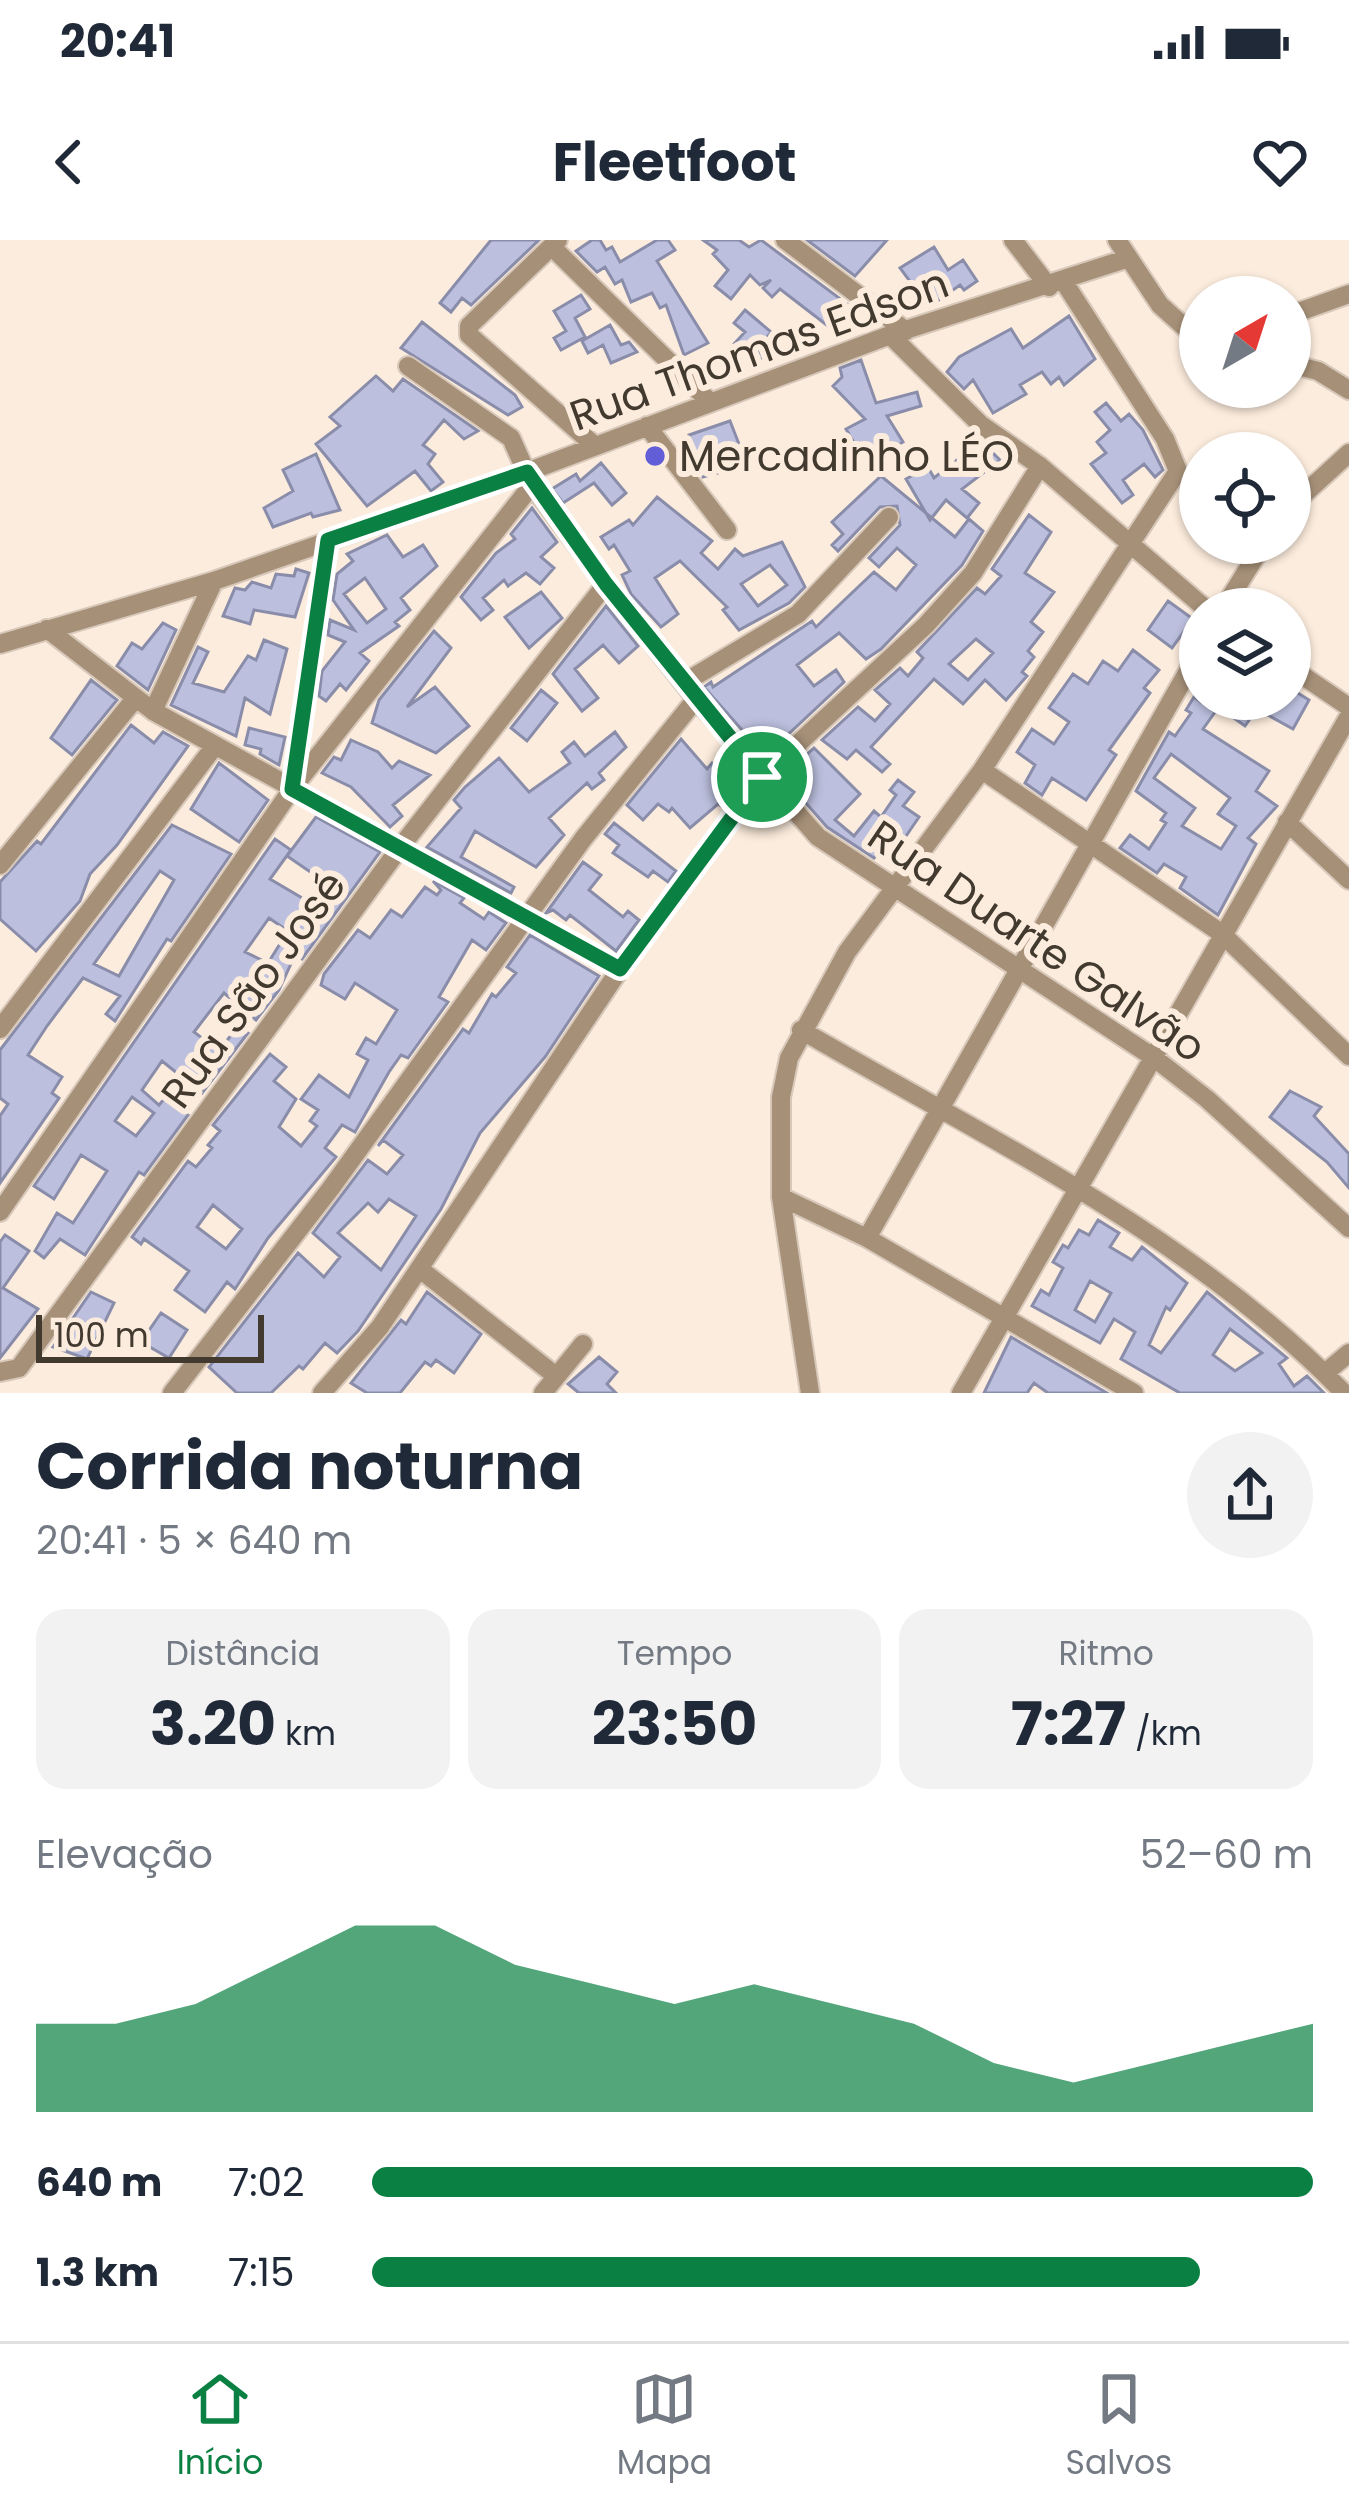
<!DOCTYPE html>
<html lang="pt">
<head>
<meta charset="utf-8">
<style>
  :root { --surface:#fff; --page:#f2f2f3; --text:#1f2937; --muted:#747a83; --line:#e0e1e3; --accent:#0b8043 }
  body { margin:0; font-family:Poppins,sans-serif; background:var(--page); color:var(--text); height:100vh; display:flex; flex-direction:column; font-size:45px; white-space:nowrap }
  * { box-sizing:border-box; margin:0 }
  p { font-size:39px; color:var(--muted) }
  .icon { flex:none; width:66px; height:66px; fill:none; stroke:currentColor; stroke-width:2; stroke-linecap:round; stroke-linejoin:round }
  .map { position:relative; height:1153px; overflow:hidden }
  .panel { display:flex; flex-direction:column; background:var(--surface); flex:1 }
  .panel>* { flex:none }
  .needle { width:78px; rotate:39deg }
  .fabs { position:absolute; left:1179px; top:36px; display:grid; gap:24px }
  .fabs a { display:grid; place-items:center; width:132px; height:132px; border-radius:50%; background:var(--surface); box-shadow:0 3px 9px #0004; font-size:60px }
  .scale { position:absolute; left:36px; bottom:30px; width:228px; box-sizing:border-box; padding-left:12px; border:6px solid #42392f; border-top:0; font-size:33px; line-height:42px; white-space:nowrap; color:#42392f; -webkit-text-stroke:9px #fcecdd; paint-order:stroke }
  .pin { position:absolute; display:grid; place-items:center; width:102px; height:102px; color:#fff; margin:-51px; border:6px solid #fff; border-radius:50%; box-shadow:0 3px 12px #0007 }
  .round { display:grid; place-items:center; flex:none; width:126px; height:126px; border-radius:63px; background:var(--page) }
  .head { display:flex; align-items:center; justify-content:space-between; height:204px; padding:0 36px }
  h1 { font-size:66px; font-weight:700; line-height:90px }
  .metrics { display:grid; grid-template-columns:repeat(3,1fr); gap:18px; height:204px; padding:12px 36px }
  .metrics div { display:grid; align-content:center; border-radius:30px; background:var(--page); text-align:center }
  .metrics b { font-size:60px; font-weight:700 }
  .metrics small { font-size:33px; font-weight:400 }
  .metrics p { font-size:33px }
  .chart { height:336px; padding:24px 36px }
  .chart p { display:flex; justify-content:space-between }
  .chart svg { width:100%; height:216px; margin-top:12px; fill:var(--accent); opacity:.7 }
  ul { padding:0 36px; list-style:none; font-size:39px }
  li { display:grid; grid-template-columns:192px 144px 1fr; align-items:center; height:90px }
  li i { height:30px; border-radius:15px; background:var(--accent) }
  .status { display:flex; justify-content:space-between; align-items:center; height:84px; padding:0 60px; background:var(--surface); direction:ltr }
  .status svg { height:33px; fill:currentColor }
  header { display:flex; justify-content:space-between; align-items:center; height:156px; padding:0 36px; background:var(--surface); font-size:54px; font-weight:700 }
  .tab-bar { display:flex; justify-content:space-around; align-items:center; height:168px; border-top:3px solid var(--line); background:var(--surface); font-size:33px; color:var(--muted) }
  .tab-bar a { display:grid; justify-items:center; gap:6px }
  .tab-bar .active { color:var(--accent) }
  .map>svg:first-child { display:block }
  .building { fill:#bcc0de; stroke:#8a8daa; stroke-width:3; fill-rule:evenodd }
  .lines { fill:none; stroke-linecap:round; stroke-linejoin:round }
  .minor-casing { stroke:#d7c8ba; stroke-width:22 }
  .minor { stroke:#a69078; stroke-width:18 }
  .route-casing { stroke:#fff; stroke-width:24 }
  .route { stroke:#0b8043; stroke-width:15 }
  .poi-dot { fill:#625ed7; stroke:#fcecdd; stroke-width:4.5 }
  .labels { text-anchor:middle; stroke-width:12; stroke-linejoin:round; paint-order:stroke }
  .street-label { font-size:42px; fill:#42392f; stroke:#fcecdd }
  .poi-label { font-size:42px; fill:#42392f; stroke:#fcecdd; text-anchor:start }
</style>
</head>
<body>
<div class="status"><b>20:41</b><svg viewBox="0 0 49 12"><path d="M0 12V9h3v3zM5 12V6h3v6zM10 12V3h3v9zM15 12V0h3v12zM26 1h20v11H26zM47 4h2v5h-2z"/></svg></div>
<header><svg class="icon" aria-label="back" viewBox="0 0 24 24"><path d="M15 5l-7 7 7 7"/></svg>Fleetfoot<svg class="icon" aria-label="heart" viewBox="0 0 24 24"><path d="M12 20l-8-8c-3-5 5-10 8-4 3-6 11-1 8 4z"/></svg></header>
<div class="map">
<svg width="1349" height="1153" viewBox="0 0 1349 1153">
  <rect width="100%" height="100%" fill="#fcecdd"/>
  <path class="building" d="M491,0H539L471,65L462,58L451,72L440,63Z
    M592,0H600L606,10L612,7L620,22L657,0H668L675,10L657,21L708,103L684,115L666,65L660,68L652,53L631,62L622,40L615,44L605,27L597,32L576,11Z
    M703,0H739L749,7L761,0L858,72L841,96L780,49L772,57L763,48L771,40L760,45L750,35L731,59L715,46L728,30L713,14L717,10Z
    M807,0H887L855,36Z
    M934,7L948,30L963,20L977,41L964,50L960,45L929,67L900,28Z
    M581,55L590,69L575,78L585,97L561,110L554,98L566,91L554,71Z
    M745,70L771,92L757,110L763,116L755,125L734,104L745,92L734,83Z
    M1069,76L1095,119L1064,145L1059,137L1051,144L1042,132L1020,145L1026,154L993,173L973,140L964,149L947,132L959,117L1011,89L1023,108Z
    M422,82L515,155L522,167L508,175L401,108Z
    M610,85L621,105L629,102L637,112L611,123L603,105L588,113L582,101Z
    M861,120L876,163L917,152L921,166L887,176L903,202L889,210L883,200L860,213L846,189L865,179L833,146L842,137L840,128Z
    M376,136L393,151L403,139L478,191L464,199L444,180L423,205L435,214L428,224L443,242L431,251L415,231L367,266L316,204L340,186L330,177Z
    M1106,163L1121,181L1129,174L1143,190L1163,230L1155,237L1144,224L1123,240L1133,255L1122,263L1091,224L1106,213L1097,202L1110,190L1095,172Z
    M730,181L739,204L728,208L733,229L703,237L689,195Z
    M981,201L1000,220L962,249L979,263L967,278L946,260L930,280L906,239L928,227L934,238Z
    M316,214L340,270L313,277L311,273L273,287L264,268L293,251L283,230Z
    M601,223L626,253L612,265L594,243L563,263L552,249L576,234L580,241Z
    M881,236L955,297L969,279L983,291L962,325L881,409L866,419L839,393L797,425L814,446L836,430L844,442L765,516L704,447L711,442L713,447L812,381L816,387L874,332L896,350L916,325L897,308L879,327L869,318L900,285L897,266L880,267L838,311L832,305L843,294L832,282Z
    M657,257L712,301L701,313L718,329L735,309L743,316L782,302L805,347L789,363L739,390L723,370L727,367L680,321L655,338L678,374L661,387L631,354L622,335L630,331L614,305L609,309L601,297L629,280L633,285ZM770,325L787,345L758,366L741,344Z
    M532,268L557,302L541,317L554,328L540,344L526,333L508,346L504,340L483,358L493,370L481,380L461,357L496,313L515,299L511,294Z
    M1029,275L1051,292L1025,333L1054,352L1031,382L1043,392L1028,411L1034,417L1022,432L1027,436L1006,460L985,440L963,464L934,439L871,507L890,524L882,532L856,510L847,519L822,500L858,467L875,481L890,464L875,450L900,428L908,436L923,418L917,412L977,348L985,354L1001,336L992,329ZM976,399L993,413L968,440L949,424Z
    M387,295L403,317L423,305L437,326L401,358L410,370L395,382L399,386L360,413L369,421L346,450L340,444L326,461L319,456L322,431L345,402L328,395L330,380L354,390L333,360L337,334L353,321L347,314ZM365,338L386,369L367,383L344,354Z
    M296,329L309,333L295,377L254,370L250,384L223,376L235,348L245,350L252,342L271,348L276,334L294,336Z
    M541,352L562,378L529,408L505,377Z
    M1168,361L1193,379L1172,408L1148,390Z
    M606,366L638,406L619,423L603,405L575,429L598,458L582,471L553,434Z
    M163,383L176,390L148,450L117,426L132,403L142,409Z
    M434,391L451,408L407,467L435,447L469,486L436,513L372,483L379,460Z
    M264,400L287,409L270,474L245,458L236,496L171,465L198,407L208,412L193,443L224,452L248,416L256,420Z
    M1133,410L1159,430L1144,448L1150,453L1109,510L1116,515L1086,560L1052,538L1042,555L1025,543L1035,525L1017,512L1032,489L1054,504L1069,482L1049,468L1073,434L1088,444L1103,421L1118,431Z
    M91,440L117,460L72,515L51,498Z
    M541,450L557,463L527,501L511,488Z
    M1293,450L1309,460L1293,489L1257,469L1245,486L1224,471L1231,459L1285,462Z
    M1194,457L1215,472L1203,489L1269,531L1256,551L1277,566L1248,598L1256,604L1218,675L1180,648L1186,637L1164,624L1157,633L1120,608L1130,595L1149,609L1166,583L1161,580L1166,573L1136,551L1169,492L1175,496L1191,473L1186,470ZM1171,514L1230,558L1218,574L1236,586L1221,609L1182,586L1195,568L1154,538Z
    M131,485L154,503L163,492L188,506L117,605L90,634L80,661L36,711L0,679V642L37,601L41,604Z
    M249,488L285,497L279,525L260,514L261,509L245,505Z
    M615,492L626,507L599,533L604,540L592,549L587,543L549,578L564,595L536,627L475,591L461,617L514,647L511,653L427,607L461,568L454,560L465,547L499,518L529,552L570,523L562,512L574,502L585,516Z
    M681,499L707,529L712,523L739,545L723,567L718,564L690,588L672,568L669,572L658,564L643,580L627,565Z
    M351,500L378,512L392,528L399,521L430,535L393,565L402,576L390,587L351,547L322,533L334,517L341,520Z
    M814,508L860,554L835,580L854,596L874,571L881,577L896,555L890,550L898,540L914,552L903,566L919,577L891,618L881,610L874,618L827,587L782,536Z
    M219,523L268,560L239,602L191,569Z
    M316,577L380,612L302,719L295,715L279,750L256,780L224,753L194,792L219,811L238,786L248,793L202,853L162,821L142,850L159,865L165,858L188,875L144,935L139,932L85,1015L60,999L44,1018L35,1011L57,973L73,983L107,931L81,915L54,959L34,946L275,599L291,610L270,639L309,662L322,640L287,616ZM269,678L288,691L268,723L245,712ZM132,857L154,873L136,896L115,881Z
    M614,583L676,631L668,642L653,631L648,637L613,613L619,605L605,594Z
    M172,585L231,614L171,701L167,699L115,781L106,774L120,756L83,738L47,786L28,815L62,837L52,853L59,858L0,943V876L8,864L0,858V810ZM160,631L174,640L119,736L94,724Z
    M583,622L601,635L589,650L623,677L628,671L639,680L616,711L570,675L566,680L553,670L546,673Z
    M433,641L464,658L460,663L484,679L489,672L506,683L486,710L472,700L439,757L448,762L408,818L401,815L389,832L355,892L342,885L325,908L336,917L268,998L235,1049L227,1042L205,1072L175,1050L189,1031L144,999L141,1004L132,997L188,921L196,927L212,908L208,905L220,891L213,885L270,814L286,827L274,841L296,859L279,887L301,906L317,886L310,881L318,870L301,859L319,835L349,857L368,820L357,814L366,798L376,804L397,770L355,743L345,759L321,745L324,734L358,690L370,698L391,670L402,677L425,647L437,655L441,650ZM213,965L242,989L226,1009L197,987Z
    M530,695L599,736L545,817L480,893L441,969L358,1091L337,1113L325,1103L303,1129L299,1126L271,1153H237L209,1127L298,1013L324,1037L340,1017L313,993L368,920L387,934L403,915L383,900L378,906L463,789L469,793L492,754L496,757L516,733L507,727ZM389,959L416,976L381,1030L338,993L368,963L378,972Z
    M1290,851L1321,867L1314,876L1349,914V948L1327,922L1270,877Z
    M1098,980L1119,993L1110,1007L1132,1020L1142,1007L1187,1043L1170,1070L1166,1067L1149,1105L1161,1113L1207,1052L1287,1118L1279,1124L1294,1146L1307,1136L1324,1153H1180L1121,1119L1135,1092L1114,1079L1100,1103L1032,1066L1041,1050L1049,1055L1063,1028L1053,1022L1063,1005L1068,1008L1079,990L1089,995ZM1090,1041L1111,1053L1095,1082L1075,1070ZM1230,1089L1262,1113L1235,1131L1213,1115Z
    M5,995L29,1011L3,1048L38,1069L0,1118V1002Z
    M91,1052L114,1063L87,1119L53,1107Z
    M427,1052L481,1094L454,1133L436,1120L431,1126L425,1122L400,1153H367L351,1143L401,1080L406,1084Z
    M161,1073L187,1090L169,1118L141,1102Z
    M1011,1097L1107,1153H1048L1034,1143L1027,1153H984Z
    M599,1117L617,1132L607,1144L616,1153H579L568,1144Z"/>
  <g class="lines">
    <defs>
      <path id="minor" d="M558,0L469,86V95L594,205
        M785,0L906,91
        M1013,0L1049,47
        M1117,0L1160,65L1200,101
        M552,7L708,160
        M1290,75L1349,54
        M890,95L980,184L1040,226L1206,369
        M1290,124L1318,131L1349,150
        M408,126L511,198L532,245L606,344L696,459L818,597L1153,817L1207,859L1349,988
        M647,186L727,290
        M1290,267L1349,213
        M1223,369L1264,303
        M47,389L153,471L620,729
        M0,404L214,341L527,232L890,95L1129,18
        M1290,427L1349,467
        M687,441L798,374L889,277
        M153,471L214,341
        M982,530L1221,693L1349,816
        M292,545L328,300
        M1287,582L1349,640
        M0,625L134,460
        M0,789L214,507
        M801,790C988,899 1192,996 1344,1153
        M781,957L867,998L1134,1153
        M0,972L292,549L532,245
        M867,998L1200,410
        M421,1030L556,1136
        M0,1132L19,1128L399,609L606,344
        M1325,1133L1349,1113
        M172,1153L331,948L583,599L696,459
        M322,1153L380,1087L620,729L762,537L926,385L973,333L1040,226
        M543,1153L583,1104
        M810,1153L781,957V857L789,818L847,712L982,530L1178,231L1165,199L1064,42
        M961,1153L1349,476"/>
    </defs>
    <use href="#minor" class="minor-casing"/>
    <use href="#minor" class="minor"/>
  </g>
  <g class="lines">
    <defs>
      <path id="route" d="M527,232L606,344L762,537L620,729L292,549L328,300Z"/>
    </defs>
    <use href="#route" class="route-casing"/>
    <use href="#route" class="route"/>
  </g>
  <circle class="poi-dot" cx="655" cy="216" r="12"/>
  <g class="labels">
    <g class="street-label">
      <text transform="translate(759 109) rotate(-20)" y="15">Rua Thomas Edson</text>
      <text transform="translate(1037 701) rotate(34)" y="15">Rua Duarte Galvão</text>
      <text transform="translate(253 749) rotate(-54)" y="15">Rua São José</text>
    </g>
    <g class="poi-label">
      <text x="679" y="231">Mercadinho LÉO</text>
    </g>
  </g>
</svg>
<div class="fabs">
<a><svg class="needle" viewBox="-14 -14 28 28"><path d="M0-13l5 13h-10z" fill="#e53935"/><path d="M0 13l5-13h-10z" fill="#747a83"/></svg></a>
<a><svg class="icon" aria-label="locate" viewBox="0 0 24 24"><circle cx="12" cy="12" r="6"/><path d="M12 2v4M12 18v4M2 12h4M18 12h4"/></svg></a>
<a><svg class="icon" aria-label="layers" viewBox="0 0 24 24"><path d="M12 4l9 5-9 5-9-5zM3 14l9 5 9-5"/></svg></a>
</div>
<div class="scale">100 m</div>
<div class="pin" style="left:762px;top:537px;background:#1e9e55"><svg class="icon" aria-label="arrive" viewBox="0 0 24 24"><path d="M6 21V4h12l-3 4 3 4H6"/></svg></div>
</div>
<section class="panel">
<div class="head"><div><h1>Corrida noturna</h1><p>20:41 · 5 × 640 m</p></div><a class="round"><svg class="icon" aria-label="share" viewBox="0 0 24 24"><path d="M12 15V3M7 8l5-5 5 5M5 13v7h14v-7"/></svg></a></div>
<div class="metrics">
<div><p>Distância</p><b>3.20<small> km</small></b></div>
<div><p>Tempo</p><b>23:50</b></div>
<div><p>Ritmo</p><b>7:27<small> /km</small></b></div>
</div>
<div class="chart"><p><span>Elevação</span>52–60 m</p>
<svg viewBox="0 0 160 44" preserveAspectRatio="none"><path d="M0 44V26L10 26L20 22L30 14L40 6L50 6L60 14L70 18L80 22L90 18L100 22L110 26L120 34L130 38L140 34L150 30L160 26V44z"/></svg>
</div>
<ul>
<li><b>640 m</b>7:02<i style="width:100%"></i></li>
<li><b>1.3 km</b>7:15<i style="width:88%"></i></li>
</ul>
</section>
<nav class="tab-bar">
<a class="active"><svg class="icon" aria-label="home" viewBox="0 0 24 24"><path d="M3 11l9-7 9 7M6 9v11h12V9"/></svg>Início</a>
<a><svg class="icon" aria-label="map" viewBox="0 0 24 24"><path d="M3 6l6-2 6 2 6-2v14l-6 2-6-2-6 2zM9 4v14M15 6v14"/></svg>Mapa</a>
<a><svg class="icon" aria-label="saved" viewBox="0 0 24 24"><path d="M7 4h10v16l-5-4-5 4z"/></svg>Salvos</a>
</nav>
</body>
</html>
